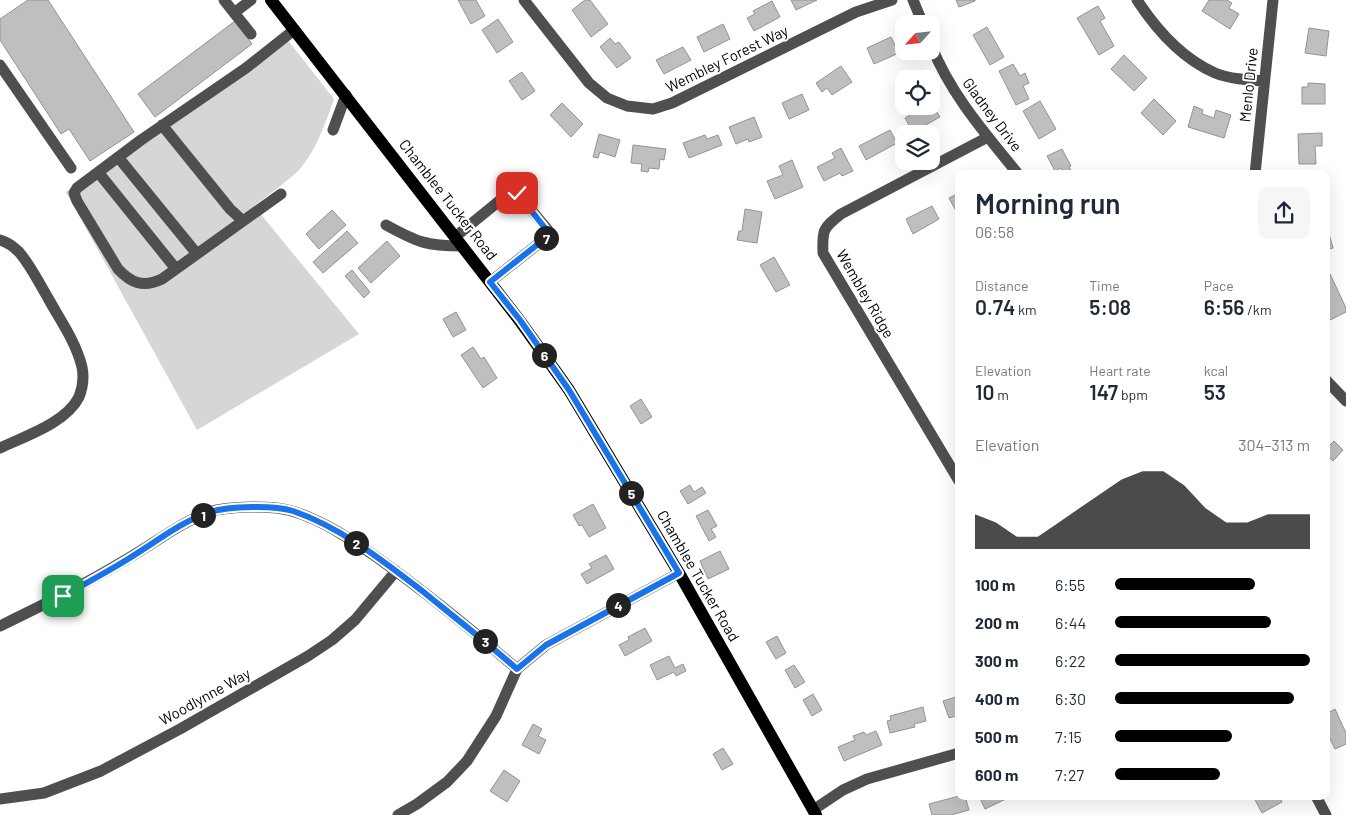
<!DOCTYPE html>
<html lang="en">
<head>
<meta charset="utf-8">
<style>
  :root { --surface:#fff; --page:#f6f6f7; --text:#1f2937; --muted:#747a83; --accent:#000 }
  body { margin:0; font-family:Barlow,sans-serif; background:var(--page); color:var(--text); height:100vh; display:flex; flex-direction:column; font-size:19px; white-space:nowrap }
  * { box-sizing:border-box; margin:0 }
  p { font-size:16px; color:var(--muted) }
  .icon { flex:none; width:28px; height:28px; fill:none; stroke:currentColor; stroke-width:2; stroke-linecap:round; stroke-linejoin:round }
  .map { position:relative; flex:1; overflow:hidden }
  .sheet { position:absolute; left:955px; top:170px; width:375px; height:630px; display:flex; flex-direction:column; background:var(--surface); border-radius:10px; box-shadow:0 5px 20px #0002 }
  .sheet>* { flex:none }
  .needle { width:32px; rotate:243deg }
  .fabs { position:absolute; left:895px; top:15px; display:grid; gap:10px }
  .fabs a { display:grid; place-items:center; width:45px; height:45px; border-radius:10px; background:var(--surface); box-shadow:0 5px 20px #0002; font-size:25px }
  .pin { position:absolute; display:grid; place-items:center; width:42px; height:42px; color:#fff; margin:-21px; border-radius:10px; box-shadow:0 2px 8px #0006 }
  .km { position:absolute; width:25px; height:25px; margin:-12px; border-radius:50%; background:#222; color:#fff; font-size:14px; line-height:25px; text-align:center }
  .round { display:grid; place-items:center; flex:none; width:52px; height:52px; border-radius:10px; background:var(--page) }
  .summary { display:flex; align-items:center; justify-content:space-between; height:85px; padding:0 20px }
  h1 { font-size:28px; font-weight:600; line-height:38px }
  .stats { display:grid; grid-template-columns:repeat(3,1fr); gap:8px; height:85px; padding:5px 20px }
  .stats div { display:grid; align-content:center }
  .stats b { font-size:21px; font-weight:600 }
  .stats small { font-size:14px; font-weight:400 }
  .stats p { font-size:14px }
  .chart { height:140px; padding:10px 20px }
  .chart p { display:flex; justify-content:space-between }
  .chart svg { width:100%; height:90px; margin-top:5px; fill:var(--accent); opacity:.7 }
  ul { padding:0 20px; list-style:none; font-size:16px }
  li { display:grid; grid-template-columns:80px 60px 1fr; align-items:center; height:38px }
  li i { height:12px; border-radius:6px; background:var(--accent) }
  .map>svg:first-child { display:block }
  .green { fill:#d6d6d6 }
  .building { fill:#bfbfbf; stroke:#939393 }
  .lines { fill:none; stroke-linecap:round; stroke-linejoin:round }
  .minor { stroke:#4f4f4f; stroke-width:11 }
  .major { stroke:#000; stroke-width:12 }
  .route-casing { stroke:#fff; stroke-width:10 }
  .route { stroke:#1a73e8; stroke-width:6 }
  .labels { text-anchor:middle; stroke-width:4; stroke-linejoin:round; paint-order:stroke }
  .street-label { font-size:15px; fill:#000; stroke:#fff }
</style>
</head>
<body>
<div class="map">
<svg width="1346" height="815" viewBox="0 0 1346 815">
  <rect width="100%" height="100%" fill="#fff"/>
  <path class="green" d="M283,34L334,99C326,122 315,154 297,172C284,184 268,195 254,206L359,334L197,430L66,192Z"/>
  <path class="building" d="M28,0H48L134,132L90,161L69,129L61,134L0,40V19Z
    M458,0H476L485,16L471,24Z
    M585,0H590L608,24L591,37L572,10Z
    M791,0H817L796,10Z
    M956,0H975V1L959,7Z
    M1209,0H1227L1232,3L1229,8L1239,14L1230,29L1202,11Z
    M772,1L780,17L754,31L747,18L755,14L753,11Z
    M1098,6L1105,18L1100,21L1114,46L1099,55L1077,18Z
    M498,19L513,42L497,53L482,30Z
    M235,21L252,44L155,117L138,94Z
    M723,24L730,39L704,52L697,37Z
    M987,27L1004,57L990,65L973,35Z
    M1309,28L1329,31L1326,56L1305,53Z
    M891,37L899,53L874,64L867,48Z
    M610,38L615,44L619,42L631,58L617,68L600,47Z
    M683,47L691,60L664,74L656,60Z
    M1124,55L1147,78L1134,91L1111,69Z
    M1013,64L1020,76L1025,73L1029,83L1023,86L1029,99L1016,105L999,71Z
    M841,66L852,82L832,95L827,88L822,92L816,83Z
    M522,72L535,91L522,100L509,81Z
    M1308,83L1325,84V104H1302V87H1308Z
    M802,94L809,110L789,119L782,103Z
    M1154,99L1176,121L1163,135L1141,113Z
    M1040,101L1056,129L1039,139L1023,111Z
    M931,102L940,117L913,132L905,118L912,114L908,108L919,106L920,108L923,106H931Z
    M562,103L583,124L571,137L550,115Z
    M1194,106L1203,110L1202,114L1214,118L1216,110L1231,115L1224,138L1188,127Z
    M754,117L762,137L749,142L748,139L736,144L729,127Z
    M890,130L897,143L866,160L859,146Z
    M1322,133V146H1315L1316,164H1299L1298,134Z
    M599,134L620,140L615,157L600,152L598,158L593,157Z
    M705,135L707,139L718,135L722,145L689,158L683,143Z
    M633,145L666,149L664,160L660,159L659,169L649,168L648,172L641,171L642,164L631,163Z
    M841,148L853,171L842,176L840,173L824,181L817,167L835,158L832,153Z
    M1062,149L1071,166L1069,167L1073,174H1064L1061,168L1055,171L1047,156Z
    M792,160L803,187L775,199L767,181L783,175L779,166Z
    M959,193V210L956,211L949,198Z
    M932,206L939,219L913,234L906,219Z
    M745,209L762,212L757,243L737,240L739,231H742Z
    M332,210L346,225L319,249L306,234Z
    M347,231L358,243L323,273L313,262Z
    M1329,234L1333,248L1326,250V235Z
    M387,241L400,256L371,283L358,268Z
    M774,257L790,285L776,292L760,265Z
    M352,270L370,292L364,298L345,276Z
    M1330,274L1346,308V312L1330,320L1326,313V276Z
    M456,312L466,330L453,337L443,319Z
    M473,347L481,359L484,357L497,378L483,388L461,355Z
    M641,399L652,417L641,424L630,406Z
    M1334,441L1343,450L1333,461L1328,456L1326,458V449Z
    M690,485L694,492L702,487L706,493L688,504L680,491Z
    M593,504L606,528L589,537L582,525L579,526L573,515Z
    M708,510L717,526L711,529L716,537L709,541L696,516Z
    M720,551L729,569L708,579L700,561Z
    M606,555L614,569L587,584L581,574L592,568L589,564Z
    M645,628L652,641L625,656L619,645L629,640L628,637Z
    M777,636L786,653L776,659L766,642Z
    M669,656L675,668L683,664L686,671L676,676L674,672L657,680L650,665Z
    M794,665L805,682L795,688L785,670Z
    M813,694L822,710L812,716L803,700Z
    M959,696V715L949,718L943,701Z
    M923,707L926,721L914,724L915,727L890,733L887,721L891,720L890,716Z
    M1335,709L1346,733V744L1335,749L1326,731V714Z
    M533,724L542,729L538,736L546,740L539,754L522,745Z
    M876,731L882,745L844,761L838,747L855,740L853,736L864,732L866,735Z
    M723,748L733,764L722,770L713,754Z
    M504,770L520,781L507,802L490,791Z
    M959,796H965L969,810L951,815H932L929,804Z
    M979,796H1012L985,809Z
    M1253,796H1279L1282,802L1262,813Z"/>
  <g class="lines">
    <path class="minor" d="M224,0L251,34
      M524,0L589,83L607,98L627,106L653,109L672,103L856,12L892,0
      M913,0L923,24
      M1137,0C1156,29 1183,59 1215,73C1230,79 1248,80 1264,81
      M234,13L251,0
      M931,45C951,95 985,133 1018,174
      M0,65L71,168
      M162,125L230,209L243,221
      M333,130L346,95
      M118,157L197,254
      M98,172L176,269
      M1255,174L1273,0
      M281,194L162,279C143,288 131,283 118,269L77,201L74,193L77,188L141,140L246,68L294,30
      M386,225C417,242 426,246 462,246
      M455,237L509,193H517L547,229L549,233L547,237L490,282
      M0,240C7,242 14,247 19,252C31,266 39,283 48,298C60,320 76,342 82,367C84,377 83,387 79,397C66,423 25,436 0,448
      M1326,380L1346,401
      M959,481L823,253C822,230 823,228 841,214L988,137
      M0,626C43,605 86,584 127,559C154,544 179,523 209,512C228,506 273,505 292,511C322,520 349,538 375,556C424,591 471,629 517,669
      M1316,796L1326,815
      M0,799L44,793L101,771L180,729L308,656L332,640L355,620L396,571
      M813,810L843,790L867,779L959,753
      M398,815L417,804L447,782L467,761L496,716L517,669L546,645L679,573"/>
    <path class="major" d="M271,0L520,321L569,390L679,573L816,815"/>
  </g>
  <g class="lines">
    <defs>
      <path id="route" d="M63,596C85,584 107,572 128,559C155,543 180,522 210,512C229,506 274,505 293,511C340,527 382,560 421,590C453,616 486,642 517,669L546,645L679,573L569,390L520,320L490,282L547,237L549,233L517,193"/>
    </defs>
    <use href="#route" class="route-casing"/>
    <use href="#route" class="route"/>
  </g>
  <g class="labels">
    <g class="street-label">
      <text transform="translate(727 59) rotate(-26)" y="5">Wembley Forest Way</text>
      <text transform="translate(1249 85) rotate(-84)" y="5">Menlo Drive</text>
      <text transform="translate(992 115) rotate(53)" y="5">Gladney Drive</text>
      <text transform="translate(448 200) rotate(52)" y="5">Chamblee Tucker Road</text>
      <text transform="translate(865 294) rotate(60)" y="5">Wembley Ridge</text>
      <text transform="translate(698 576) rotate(60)" y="5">Chamblee Tucker Road</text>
      <text transform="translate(205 697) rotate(-29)" y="5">Woodlynne Way</text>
    </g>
  </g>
</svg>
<div class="fabs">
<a><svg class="needle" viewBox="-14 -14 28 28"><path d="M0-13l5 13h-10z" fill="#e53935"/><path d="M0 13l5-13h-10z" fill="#747a83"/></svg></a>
<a><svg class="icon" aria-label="locate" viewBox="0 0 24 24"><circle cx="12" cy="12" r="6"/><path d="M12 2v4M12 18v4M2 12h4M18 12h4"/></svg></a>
<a><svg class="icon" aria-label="layers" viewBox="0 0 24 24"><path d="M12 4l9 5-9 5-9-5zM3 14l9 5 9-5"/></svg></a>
</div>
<div class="pin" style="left:63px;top:596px;background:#1e9e55"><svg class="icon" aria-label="arrive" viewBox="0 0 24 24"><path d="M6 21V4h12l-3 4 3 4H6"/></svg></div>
<div class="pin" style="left:517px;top:193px;background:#d93025"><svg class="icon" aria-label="check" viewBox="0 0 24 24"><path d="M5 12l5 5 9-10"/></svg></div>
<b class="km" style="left:203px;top:515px">1</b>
<b class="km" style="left:356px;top:543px">2</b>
<b class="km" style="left:485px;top:641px">3</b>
<b class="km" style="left:618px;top:605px">4</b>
<b class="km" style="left:631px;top:493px">5</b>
<b class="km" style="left:544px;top:355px">6</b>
<b class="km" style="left:546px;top:238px">7</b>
<section class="sheet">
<div class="summary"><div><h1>Morning run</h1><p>06:58</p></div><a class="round"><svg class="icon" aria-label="share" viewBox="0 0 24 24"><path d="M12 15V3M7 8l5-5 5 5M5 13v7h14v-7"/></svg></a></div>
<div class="stats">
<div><p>Distance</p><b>0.74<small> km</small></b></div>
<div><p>Time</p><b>5:08</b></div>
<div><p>Pace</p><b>6:56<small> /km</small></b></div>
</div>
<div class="stats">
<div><p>Elevation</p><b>10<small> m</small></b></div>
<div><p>Heart rate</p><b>147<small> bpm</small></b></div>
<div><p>kcal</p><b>53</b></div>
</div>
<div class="chart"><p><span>Elevation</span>304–313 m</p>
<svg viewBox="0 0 160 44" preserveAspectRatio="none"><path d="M0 44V27L10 31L20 38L30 38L40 31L50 24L60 17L70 10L80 6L90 6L100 13L110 24L120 31L130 31L140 27L150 27L160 27V44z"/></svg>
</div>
<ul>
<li><b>100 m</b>6:55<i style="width:72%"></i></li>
<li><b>200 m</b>6:44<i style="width:80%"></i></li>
<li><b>300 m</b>6:22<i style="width:100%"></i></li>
<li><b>400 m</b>6:30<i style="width:92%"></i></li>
<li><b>500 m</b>7:15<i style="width:60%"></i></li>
<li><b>600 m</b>7:27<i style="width:54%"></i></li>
</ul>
</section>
</div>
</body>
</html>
